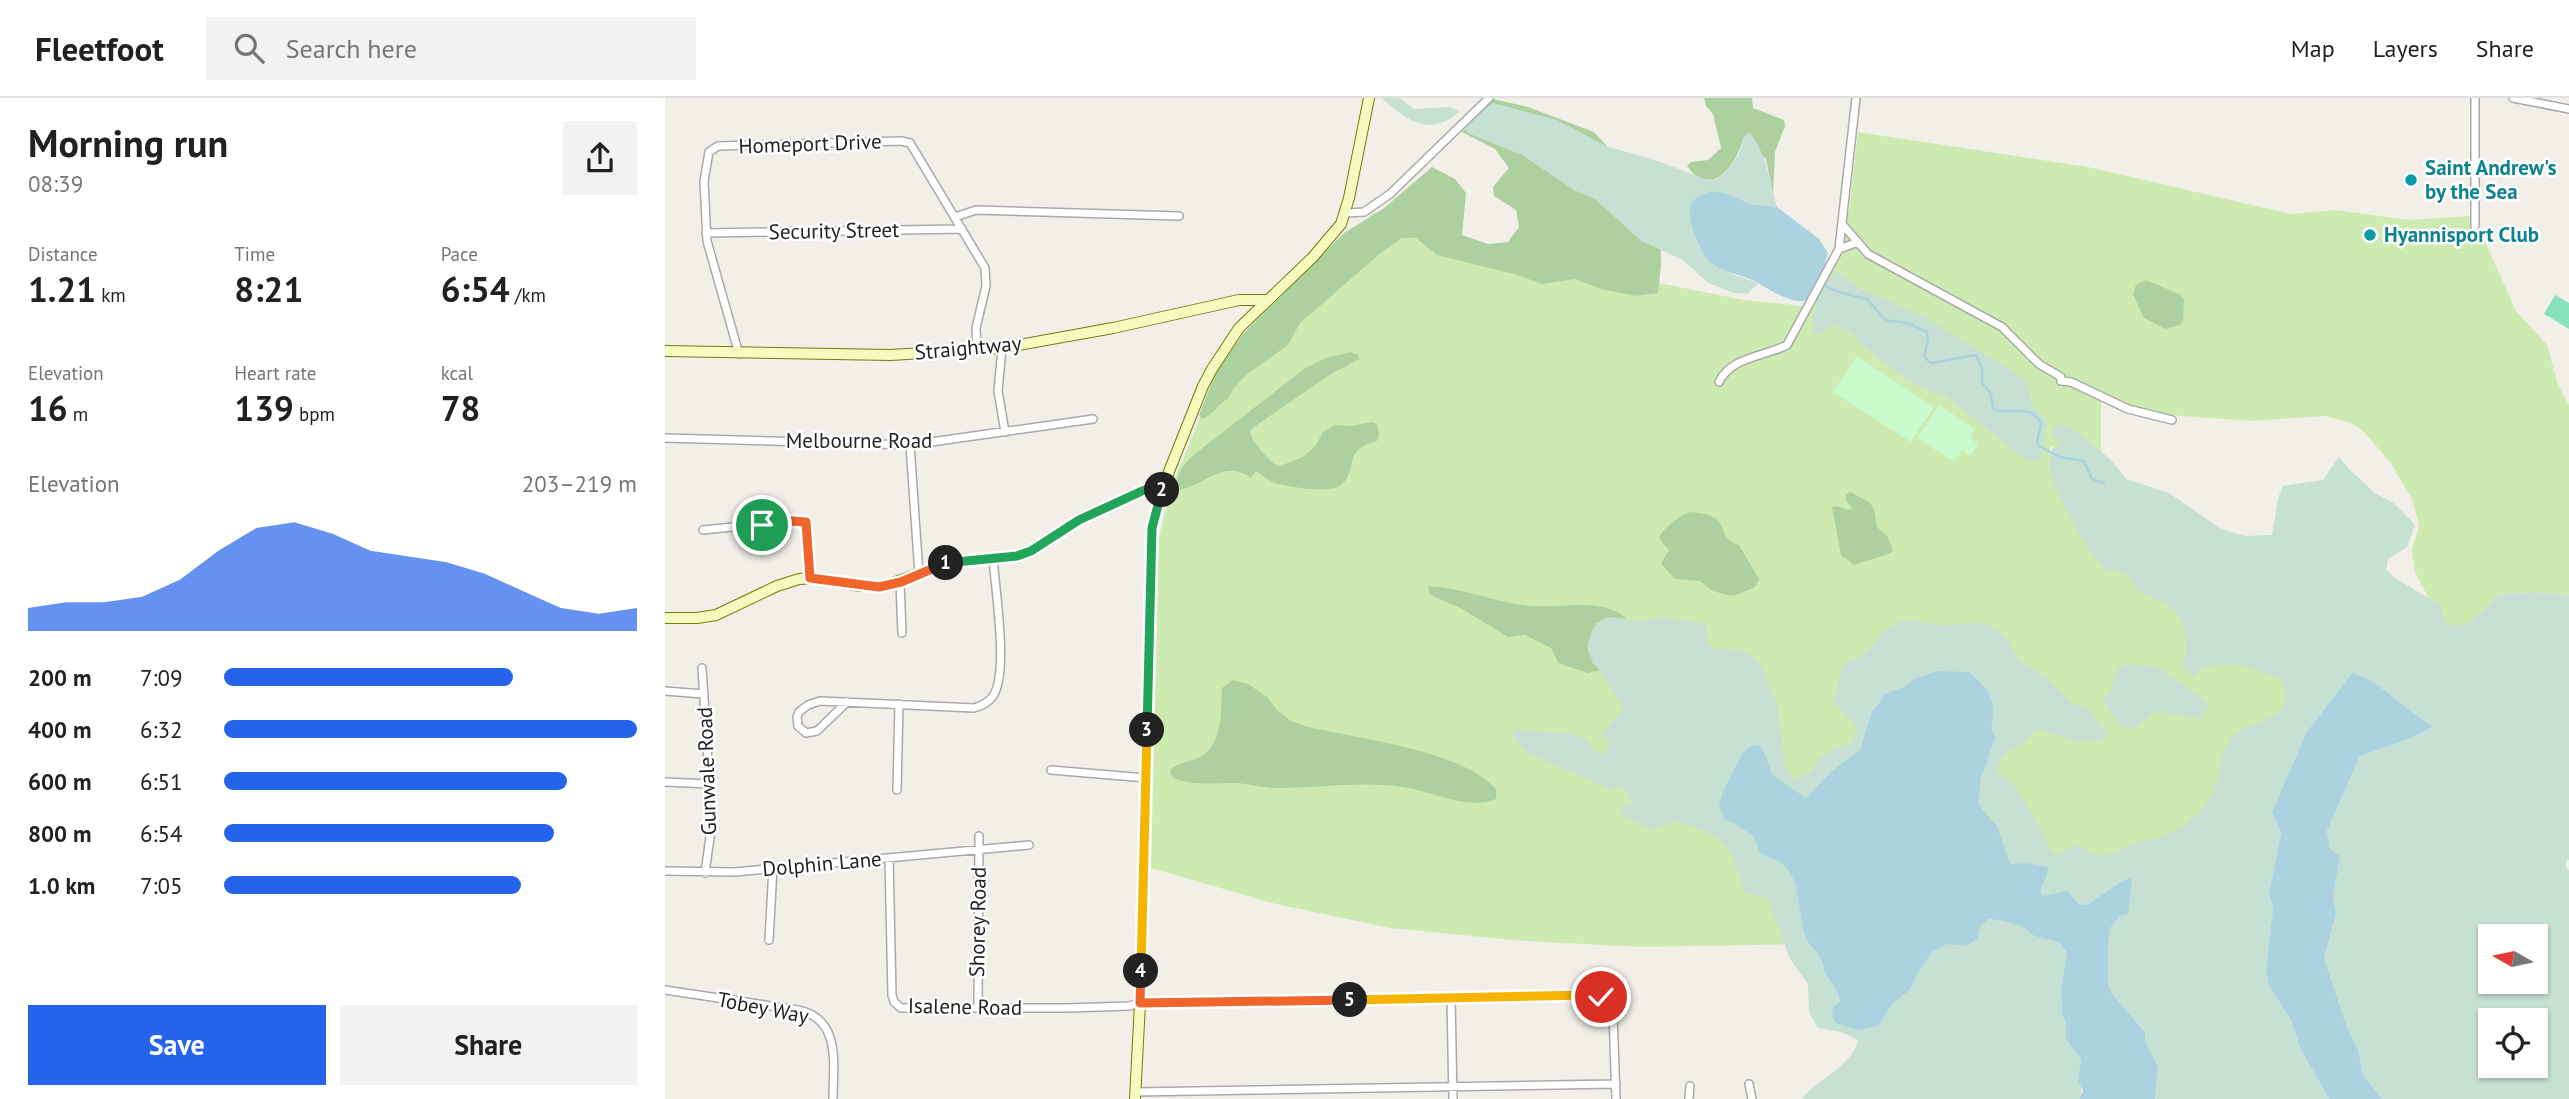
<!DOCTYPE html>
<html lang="en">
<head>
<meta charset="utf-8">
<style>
  :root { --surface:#fff; --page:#f2f2f2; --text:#202124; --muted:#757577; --line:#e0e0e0; --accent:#2563eb }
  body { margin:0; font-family:"PT Sans",sans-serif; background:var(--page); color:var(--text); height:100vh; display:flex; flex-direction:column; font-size:26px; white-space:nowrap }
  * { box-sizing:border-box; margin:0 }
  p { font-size:23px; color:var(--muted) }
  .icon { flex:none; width:38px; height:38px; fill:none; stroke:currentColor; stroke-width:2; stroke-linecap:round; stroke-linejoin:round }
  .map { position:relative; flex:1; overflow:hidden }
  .panel { display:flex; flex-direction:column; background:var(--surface); width:665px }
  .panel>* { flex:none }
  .needle { width:46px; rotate:279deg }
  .buttons { position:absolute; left:1813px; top:826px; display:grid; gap:14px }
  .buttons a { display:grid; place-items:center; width:70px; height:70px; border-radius:0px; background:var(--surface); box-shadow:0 2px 5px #0004; font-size:35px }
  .pin { position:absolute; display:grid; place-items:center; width:60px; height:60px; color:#fff; margin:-30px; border:4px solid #fff; border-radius:50%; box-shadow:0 2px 7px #0007 }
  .km { position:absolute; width:35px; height:35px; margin:-18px; border-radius:50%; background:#222; color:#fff; font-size:19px; line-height:35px; text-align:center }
  .round { display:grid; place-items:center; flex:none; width:74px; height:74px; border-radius:0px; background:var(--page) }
  .headline { display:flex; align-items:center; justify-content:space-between; height:119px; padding:0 28px }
  h1 { font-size:38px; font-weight:700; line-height:52px }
  .metrics { display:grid; grid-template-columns:repeat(3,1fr); gap:10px; height:119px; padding:7px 28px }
  .metrics div { display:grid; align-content:center }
  .metrics b { font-size:35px; font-weight:700 }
  .metrics small { font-size:19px; font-weight:400 }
  .metrics p { font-size:19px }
  .chart { height:196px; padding:14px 28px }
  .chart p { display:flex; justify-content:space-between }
  .chart svg { width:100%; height:126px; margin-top:7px; fill:var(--accent); opacity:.7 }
  .action { display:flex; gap:14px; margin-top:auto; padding:14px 28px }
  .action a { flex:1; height:80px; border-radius:0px; background:var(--accent); color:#fff; font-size:28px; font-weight:700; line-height:80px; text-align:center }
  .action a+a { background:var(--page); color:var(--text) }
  ul { padding:0 28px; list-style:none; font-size:23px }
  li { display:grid; grid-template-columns:112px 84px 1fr; align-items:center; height:52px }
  li i { height:18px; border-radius:9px; background:var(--accent) }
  header { display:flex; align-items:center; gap:42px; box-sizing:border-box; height:98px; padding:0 35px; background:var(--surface); border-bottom:2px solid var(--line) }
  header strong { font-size:33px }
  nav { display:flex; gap:38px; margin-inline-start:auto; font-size:24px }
  .search { width:490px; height:63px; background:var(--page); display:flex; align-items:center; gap:18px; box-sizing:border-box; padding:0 24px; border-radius:0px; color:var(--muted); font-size:26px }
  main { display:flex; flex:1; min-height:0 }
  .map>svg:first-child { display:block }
  .grass { fill:#cdebb0 }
  .forest { fill:#add19e }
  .wetland { fill:#c6e0d4; fill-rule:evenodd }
  .park { fill:#c8facc }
  .pitch { fill:#88e0be }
  .water { fill:#aad3df }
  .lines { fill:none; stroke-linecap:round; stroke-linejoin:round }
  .stream { stroke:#aad3df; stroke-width:2.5 }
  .street-casing { stroke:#a9a9a9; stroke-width:10 }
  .secondary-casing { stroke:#707d05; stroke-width:12 }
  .street { stroke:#fff; stroke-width:7 }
  .secondary { stroke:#f7fabf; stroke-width:10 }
  .split-1-casing { stroke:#fff; stroke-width:14 }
  .split-2-casing { stroke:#fff; stroke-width:14 }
  .split-3-casing { stroke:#fff; stroke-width:14 }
  .split-4-casing { stroke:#fff; stroke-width:14 }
  .split-5-casing { stroke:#fff; stroke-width:14 }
  .split-6-casing { stroke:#fff; stroke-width:14 }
  .split-1 { stroke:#f0652b; stroke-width:9 }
  .split-2 { stroke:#22a559; stroke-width:9 }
  .split-3 { stroke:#22a559; stroke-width:9 }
  .split-4 { stroke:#f5b400; stroke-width:9 }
  .split-5 { stroke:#f0652b; stroke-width:9 }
  .split-6 { stroke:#f5b400; stroke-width:9 }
  .culture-dot { fill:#0f9aa8; stroke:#fff; stroke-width:2.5 }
  .labels { text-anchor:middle; stroke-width:5; stroke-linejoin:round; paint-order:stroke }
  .street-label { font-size:21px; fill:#222; stroke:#fff }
  .culture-label { font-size:21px; font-weight:bold; fill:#0d838f; stroke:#fff; text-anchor:start }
</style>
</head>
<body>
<header>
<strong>Fleetfoot</strong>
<div class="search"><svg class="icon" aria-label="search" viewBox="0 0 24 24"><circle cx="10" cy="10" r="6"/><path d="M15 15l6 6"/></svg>Search here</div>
<nav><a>Map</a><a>Layers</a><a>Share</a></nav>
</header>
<main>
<section class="panel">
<div class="headline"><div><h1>Morning run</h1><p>08:39</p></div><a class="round"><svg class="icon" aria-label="share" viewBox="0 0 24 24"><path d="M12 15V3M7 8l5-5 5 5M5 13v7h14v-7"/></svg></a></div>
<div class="metrics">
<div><p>Distance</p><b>1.21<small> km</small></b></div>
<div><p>Time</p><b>8:21</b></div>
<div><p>Pace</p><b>6:54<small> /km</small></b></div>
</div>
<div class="metrics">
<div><p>Elevation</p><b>16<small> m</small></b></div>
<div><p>Heart rate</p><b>139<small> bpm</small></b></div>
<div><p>kcal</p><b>78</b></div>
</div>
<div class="chart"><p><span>Elevation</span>203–219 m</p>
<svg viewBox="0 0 160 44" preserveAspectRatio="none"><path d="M0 44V36L10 34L20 34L30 32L40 26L50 16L60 8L70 6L80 10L90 16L100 18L110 20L120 24L130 30L140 36L150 38L160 36V44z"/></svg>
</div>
<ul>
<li><b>200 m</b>7:09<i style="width:70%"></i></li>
<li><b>400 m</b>6:32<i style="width:100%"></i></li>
<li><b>600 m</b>6:51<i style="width:83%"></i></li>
<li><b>800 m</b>6:54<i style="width:80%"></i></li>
<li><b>1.0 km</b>7:05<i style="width:72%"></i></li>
</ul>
<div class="action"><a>Save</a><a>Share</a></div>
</section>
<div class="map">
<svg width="1904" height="1001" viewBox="0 0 1904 1001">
  <rect width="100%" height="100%" fill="#f2efe9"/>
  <path class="grass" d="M1193,34L1423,69L1626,116L1670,112L1745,122L1805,118L1807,129L1818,139L1851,213L1882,247L1893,287L1904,307V498C1878,493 1857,493 1831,498L1824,507L1801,527H1782L1775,507L1764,501L1750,474L1747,452L1754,428L1748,403L1726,365L1698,333L1686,325L1660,318L1589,323L1472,315L1436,302V381L1386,348L1385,353L1646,551L1608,716L1144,846L977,849L858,843L725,830L607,805L486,770L494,438L507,387L555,272L581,236L709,114L753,137L1079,202L1138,208L1152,189L1171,153L1175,130L1184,113Z"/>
  <path class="forest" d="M1039,0H1087L1088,10L1119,22L1120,28L1110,54L1108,97L1101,61L1078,40C1072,67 1046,102 1022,68L1026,64L1043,62L1056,50L1048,16L1041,8Z
    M828,1L863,9L929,34L995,105L996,166L993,195L971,198L936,191L910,181L877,186L849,176L772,157L751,140H737L717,154L635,225L623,247L581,277L568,291L563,301C553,305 549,317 537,321L534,317L550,276L578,236L679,135L718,111L767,69L790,81L801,95L797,137L823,146L843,144L854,129L851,112L829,98L828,89L844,70L830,51L797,34Z
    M1481,182L1514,196L1519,201L1518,223L1515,227L1500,231L1479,220L1468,196L1471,187Z
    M686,254L693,257L694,261L666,276L589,329L585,334L588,342L597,354L609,366L615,368L638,359L651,347L658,334L670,327L686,328L707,324L712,326L714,337L712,343C676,352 694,372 676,387C665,396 623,389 610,385C603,382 597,377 591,373L586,380C556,359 540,391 510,392L509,389C514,374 518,365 531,355L639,271L661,260Z
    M1186,394L1205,405L1209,411L1212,429L1222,438L1228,452L1226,455L1189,467L1176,457L1167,409L1172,408L1183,412L1187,410L1181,402V396Z
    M1025,414C1032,415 1042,415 1048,419C1063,427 1053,441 1074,447L1094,481L1090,489L1069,498L1058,496L1046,492L1035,483L1010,481L996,466L1004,452L998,446L994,439C1002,427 1012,419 1025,414Z
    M763,488C796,489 831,505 866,508C896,511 938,498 962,521L944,519L927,564L935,572L923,575L893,565L886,550L860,537L843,539L797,511L764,496Z
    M568,582L583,586L602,599L612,612L626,623L643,629C695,641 796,652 831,691V701C801,713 768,693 737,689C697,683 655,690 614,690C600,691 586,686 572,685C552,685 526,688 508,680L505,675L507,670C517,663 529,664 538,657C558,643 556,611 557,590Z"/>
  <path class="wetland" d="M717,0H735L749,11L785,9L794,14C789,17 784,22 779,24C755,34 733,15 717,0Z
    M828,5L892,22L941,48L990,62L1040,81H1052L1063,72L1074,56L1078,40L1084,34C1102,55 1104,83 1112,109L1086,106L1059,95L1026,110C1027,143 1037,162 1067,176C1076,180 1085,181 1093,186L1082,196L1068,195L1042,184L1018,162L976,143L930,101L909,92L857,57L805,36L799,31L801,25Z
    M1172,174L1195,190L1260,219L1355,278L1363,288L1367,307L1382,323L1376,362L1362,363L1281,298L1256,289L1239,279L1194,245L1187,235L1167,226L1157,235L1151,236L1147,233C1149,213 1154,185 1172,174Z
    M1396,326L1412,334L1446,362L1461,381L1504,395L1556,431L1580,438L1607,437L1613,400L1618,388L1658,382L1674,359L1685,372L1711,396L1730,406L1750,427L1742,449L1723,461L1721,472L1730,480L1775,507L1782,527H1801L1824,507L1831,498C1857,493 1878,493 1904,498V762H1901V770L1904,772V1001H1717L1698,977L1693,951L1683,932L1659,860L1671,818L1668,799L1675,758L1665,751L1662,733L1695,658L1744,641L1768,628L1741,613L1718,591L1687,575L1641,635L1607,714L1616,735L1604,795L1608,810L1601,872L1604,888L1626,922L1635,950L1664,1001H1490L1493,968L1479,945L1480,934L1447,896L1443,886V845L1446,829L1455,818L1466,779L1457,783L1423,806L1415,807L1402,793L1377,799L1374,792L1381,780L1360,765L1345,767L1332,728L1324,716L1313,706L1328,615L1304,574L1273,573L1249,581L1239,589L1219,596L1215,605L1207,613L1196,652L1168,672L1141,700L1107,675L1104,666L1077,656C1066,680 1050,695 1060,722L1069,725L1088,738L1096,757C1144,766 1128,810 1142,842C1145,849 1152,853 1155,860C1158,865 1158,871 1160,875C1166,887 1173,890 1175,904L1213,928L1228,905L1245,892L1251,878L1267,854L1282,846L1312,841L1316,827L1324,821L1339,823L1358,829L1369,838L1393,844L1402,854L1396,891L1397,916L1401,925V941L1416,962C1413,976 1420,988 1414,1001H1137C1154,979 1185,971 1193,942L1176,934L1153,930L1144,914L1143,886L1125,861L1104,804L1101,799L1081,795C1064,745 1062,738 1010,723L987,732L956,716L957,709L967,704L956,688L945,691L861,654L849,640L848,634L852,631L911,637L922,642L930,654L940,656L944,649L943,641L937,637C944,622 952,625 958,607C949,597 943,586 936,575C922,551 917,554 931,525L944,519L979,524L996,519L1041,526L1044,547L1051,551L1077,552L1095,565L1112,606L1120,668L1130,682L1147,673L1154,661L1166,653L1187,644L1192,629L1169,604L1176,573L1181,565C1207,558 1212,533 1232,525C1243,520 1259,526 1270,527C1285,529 1300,524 1314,525C1331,526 1348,545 1352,561L1384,582L1408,606L1423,610L1442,636L1435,643H1411L1373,631C1366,636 1363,642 1356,646C1340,657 1336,653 1332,675L1347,684L1376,730L1384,750L1391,757C1399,756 1403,749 1410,748C1420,747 1425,757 1434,757C1448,758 1458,750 1469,745C1475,742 1483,743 1490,741C1514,733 1534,720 1547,697C1557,678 1553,653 1569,638C1587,620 1634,623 1617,583C1584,568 1575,563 1538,569L1529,579L1517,570C1524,549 1523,519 1501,505C1494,500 1483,500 1476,494C1461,481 1467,471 1442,472C1424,456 1389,396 1385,372C1384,365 1385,358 1387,351L1395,346L1388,336V330ZM1825,838H1871V884H1825ZM1825,922H1871V968H1825Z
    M1463,566L1493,569L1541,603L1543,611L1534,620L1490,614L1471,629L1461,631L1447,617L1438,602L1445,594L1453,570Z"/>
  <path class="park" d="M1192,258L1269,309L1246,344L1168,294Z
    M1274,307L1310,331L1305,340L1313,346L1305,358L1297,352L1289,364L1252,340Z"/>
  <path class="pitch" d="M1890,197L1904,205V231L1879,216Z"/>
  <path class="water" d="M1046,93L1059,95L1086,106L1112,109L1154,141L1163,155C1160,167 1153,191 1144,200C1131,212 1097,186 1085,181C1072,176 1056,173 1045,164C1035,155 1019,117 1027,104C1031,98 1040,96 1046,93Z
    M1273,573L1304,574C1316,585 1329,596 1328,612C1328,626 1324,627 1330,640L1316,681L1313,706L1332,728L1345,766L1360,765L1383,769L1381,780L1375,792L1377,798L1402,793L1415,807L1423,806L1457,783L1467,779L1463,816L1455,818L1446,829L1443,845V886L1447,896L1480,934V945L1493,968L1490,1001H1414L1418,993L1413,982L1416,962L1401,941V925L1397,916L1396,891L1402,854L1393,844L1369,838L1358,829L1339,823L1324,821L1316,827L1312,841L1300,848L1282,846L1267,854L1251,878L1245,892L1228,905L1213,928L1192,932L1171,925L1167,917L1168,909L1175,904C1173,890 1166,887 1160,875C1158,870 1158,864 1155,860C1152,853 1145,849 1142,842C1128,810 1143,766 1096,757L1088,738L1069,725L1060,722L1054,707L1059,691L1077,656L1084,649L1093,647L1099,654L1107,676L1141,700L1168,672L1195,652L1207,613L1215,605L1219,596L1239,589L1249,581Z
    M1687,575C1720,584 1738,614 1769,628L1744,641L1695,658L1662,733L1665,751L1675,758L1668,799L1671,817L1659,860L1683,932L1693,951L1698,977L1717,1001H1664L1635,950L1626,922L1604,888L1601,872L1608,810L1604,795L1616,735L1607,714L1641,635Z"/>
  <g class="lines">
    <path class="stream" d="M1156,186L1173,194L1202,201L1220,222L1242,225L1262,234L1263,242L1259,259L1266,265L1311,257L1317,271V285L1325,294L1329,312C1347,317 1365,305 1376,325L1372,345L1374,348L1395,359L1419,363L1427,381L1439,385"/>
    <defs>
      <path id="street" d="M1810,0V128
        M1848,0L1904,11
        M680,115L699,114L725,96L824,0
        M290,119L311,112L514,118
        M1178,127L1203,156L1337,229L1374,266L1396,279V283L1406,284L1463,311L1507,322
        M41,135L297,131
        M1174,151L1193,144
        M337,250L333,293L340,334
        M74,256L42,143L39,83L44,54L53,48L236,43L245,45L320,170L321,188L311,230L312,252
        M1054,284C1066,259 1098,259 1122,247L1174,151L1191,0
        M0,340L245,347L428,321
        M245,347L254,476
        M38,432L127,423L141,424L145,480
        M235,484L237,535
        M37,570L47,725L40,775
        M0,593L39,596
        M182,604L152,633L141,635L133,628L132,619L134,614L143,607L155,603L309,610C316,608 324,604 328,598C344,575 330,490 328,460
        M386,672L481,680
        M0,684L45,686
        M232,692L234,606
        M224,760L227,897L229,904L236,910H403L464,908L475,905H582L930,898L942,903L948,915L951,1001
        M0,773L70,774L364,747
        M104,842L108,770
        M0,892L133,912C177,921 168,967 168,1001
        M786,900L788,1001
        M313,910L314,738
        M1084,986L1087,1001
        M470,994L951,986
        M1024,1001L1025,988"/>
      <path id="secondary" d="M0,253L226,257L337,250L448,230L574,202H603
        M0,520H32L51,517L112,488L134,481L151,480L195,488H220L283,465L352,458L366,453L414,422L476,393L499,386
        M470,1001L475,905L487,430L499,386L538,288L547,271L574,230L648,159L676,126L684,100L704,0"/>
    </defs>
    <use href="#street" class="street-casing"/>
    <use href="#secondary" class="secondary-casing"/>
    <use href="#street" class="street"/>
    <use href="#secondary" class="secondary"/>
  </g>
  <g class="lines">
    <defs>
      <path id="split-1" d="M97,427L127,423L141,424L145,480L214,489L236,484L281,465"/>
      <path id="split-2" d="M281,465L352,458L366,453L414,422L477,393L499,386L497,392"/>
      <path id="split-3" d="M482,632L487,430L497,392"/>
      <path id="split-4" d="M476,873L482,632"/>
      <path id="split-5" d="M476,873L475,905L685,902"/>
      <path id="split-6" d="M685,902L923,897L936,899"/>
    </defs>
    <use href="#split-1" class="split-1-casing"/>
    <use href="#split-2" class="split-2-casing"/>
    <use href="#split-3" class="split-3-casing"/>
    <use href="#split-4" class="split-4-casing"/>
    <use href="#split-5" class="split-5-casing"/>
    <use href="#split-6" class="split-6-casing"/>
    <use href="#split-1" class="split-1"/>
    <use href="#split-2" class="split-2"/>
    <use href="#split-3" class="split-3"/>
    <use href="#split-4" class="split-4"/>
    <use href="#split-5" class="split-5"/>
    <use href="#split-6" class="split-6"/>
  </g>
  <g class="culture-dot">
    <circle cx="1746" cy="82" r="7"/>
    <circle cx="1705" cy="137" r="7"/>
  </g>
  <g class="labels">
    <g class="street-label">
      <text transform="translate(145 46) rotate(-2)" y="7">Homeport Drive</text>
      <text transform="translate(169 133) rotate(-1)" y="7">Security Street</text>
      <text transform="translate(303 250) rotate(-5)" y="7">Straightway</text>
      <text x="194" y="350">Melbourne Road</text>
      <text transform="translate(42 673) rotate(-92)" y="7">Gunwale Road</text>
      <text transform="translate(157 766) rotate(-5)" y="7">Dolphin Lane</text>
      <text transform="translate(313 824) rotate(-89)" y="7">Shorey Road</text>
      <text transform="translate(300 909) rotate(1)" y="7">Isalene Road</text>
      <text transform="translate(98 910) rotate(11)" y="7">Tobey Way</text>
    </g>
    <g class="culture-label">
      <text x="1760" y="77">Saint Andrew's<tspan x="1760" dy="24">by the Sea</tspan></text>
      <text x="1719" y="144">Hyannisport Club</text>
    </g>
  </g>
</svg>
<div class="buttons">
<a><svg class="needle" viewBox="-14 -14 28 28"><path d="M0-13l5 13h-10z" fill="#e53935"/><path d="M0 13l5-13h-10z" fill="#757577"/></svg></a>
<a><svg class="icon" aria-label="locate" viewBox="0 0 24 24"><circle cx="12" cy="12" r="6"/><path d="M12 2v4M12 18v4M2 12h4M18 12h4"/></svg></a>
</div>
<div class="pin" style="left:97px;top:427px;background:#1e9e55"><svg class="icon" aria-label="arrive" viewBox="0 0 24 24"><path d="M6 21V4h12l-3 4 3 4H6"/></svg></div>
<div class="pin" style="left:936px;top:899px;background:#d93025"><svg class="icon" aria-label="check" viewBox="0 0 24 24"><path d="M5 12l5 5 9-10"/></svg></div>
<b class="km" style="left:281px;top:465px">1</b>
<b class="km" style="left:497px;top:392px">2</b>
<b class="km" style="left:482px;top:632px">3</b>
<b class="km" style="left:476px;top:873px">4</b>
<b class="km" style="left:685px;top:902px">5</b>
</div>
</main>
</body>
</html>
